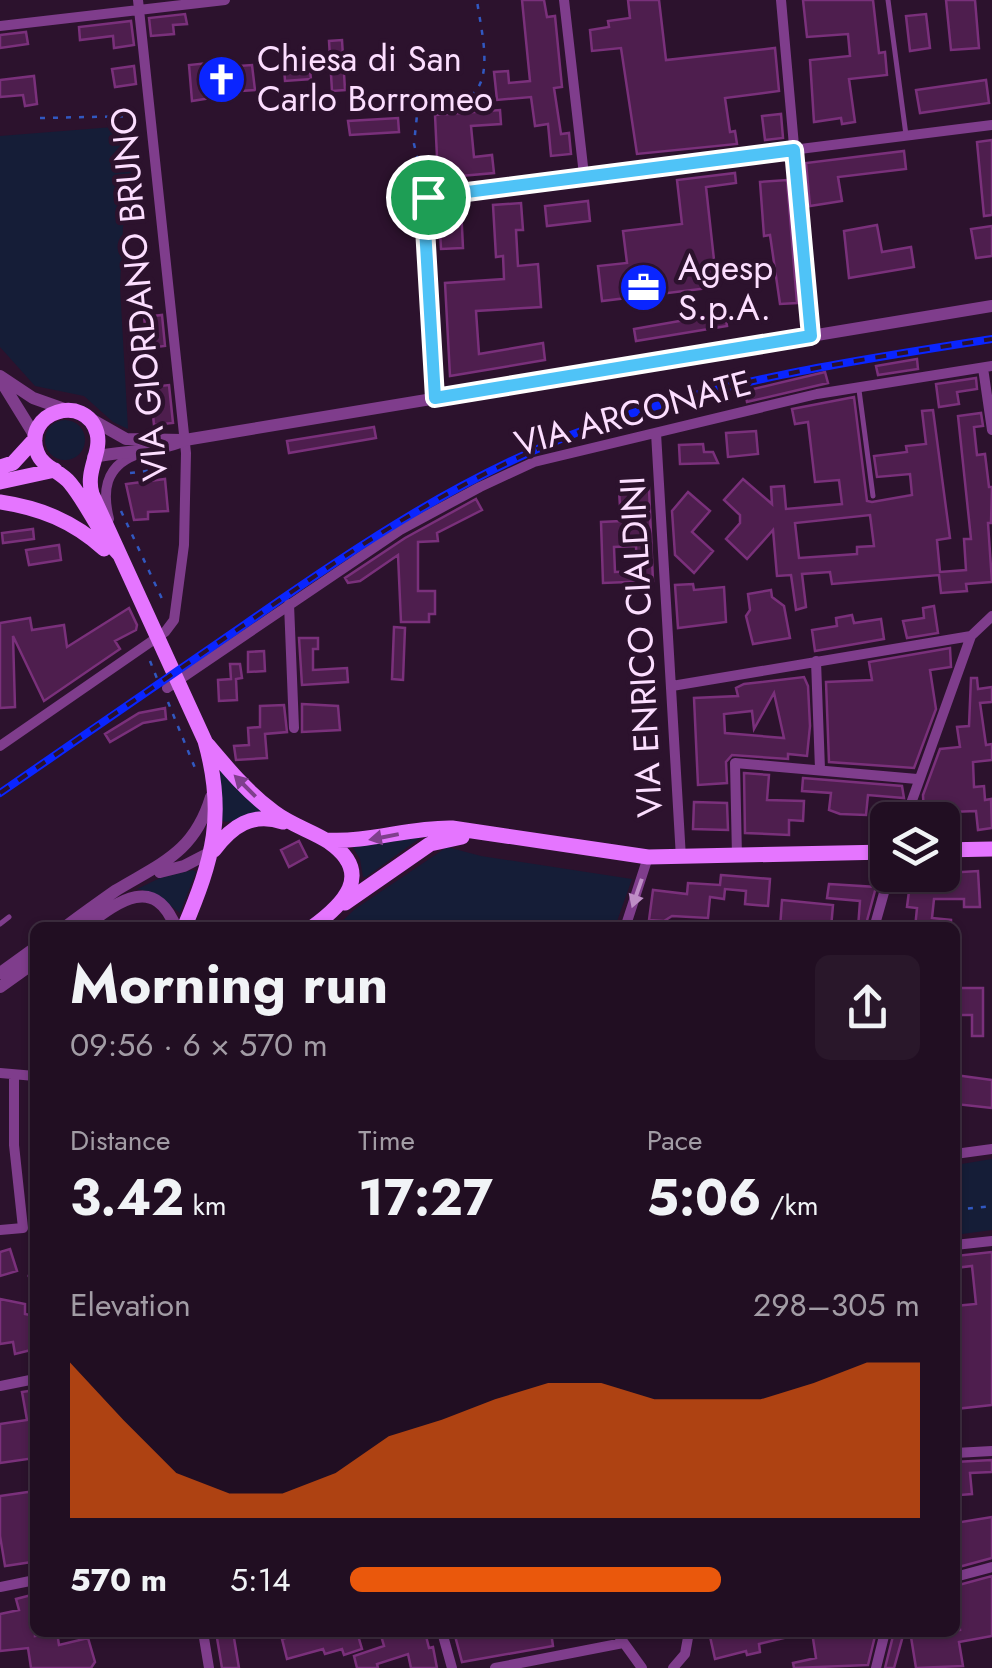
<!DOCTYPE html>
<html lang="en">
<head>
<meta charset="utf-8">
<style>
  :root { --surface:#210e22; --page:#29172a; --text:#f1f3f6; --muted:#a29ca5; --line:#3e2e40; --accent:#ea580c }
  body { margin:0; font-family:Jost,sans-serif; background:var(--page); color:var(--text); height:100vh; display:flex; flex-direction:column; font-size:38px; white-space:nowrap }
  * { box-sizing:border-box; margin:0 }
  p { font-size:32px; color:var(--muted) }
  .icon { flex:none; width:55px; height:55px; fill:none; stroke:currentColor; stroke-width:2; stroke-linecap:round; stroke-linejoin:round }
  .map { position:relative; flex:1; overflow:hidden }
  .sheet { position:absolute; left:30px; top:922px; width:930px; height:715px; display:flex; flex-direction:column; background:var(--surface); border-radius:15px; box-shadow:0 2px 8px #0004,0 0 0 2px var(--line) }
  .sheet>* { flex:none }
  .buttons { position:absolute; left:870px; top:802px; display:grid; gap:20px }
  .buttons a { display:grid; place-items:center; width:90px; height:90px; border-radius:15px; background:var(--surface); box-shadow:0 2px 8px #0004,0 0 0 2px var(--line); font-size:50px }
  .pin { position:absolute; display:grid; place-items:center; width:85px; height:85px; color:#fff; margin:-42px; border:5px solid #fff; border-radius:50%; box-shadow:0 2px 10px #0007 }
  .round { display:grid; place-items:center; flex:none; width:105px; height:105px; border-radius:15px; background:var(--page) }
  .summary { display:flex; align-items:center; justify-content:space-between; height:170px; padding:0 40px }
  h1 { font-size:55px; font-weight:700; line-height:75px }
  .figures { display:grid; grid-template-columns:repeat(3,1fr); gap:15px; height:170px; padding:10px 40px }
  .figures div { display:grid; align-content:center }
  .figures b { font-size:50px; font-weight:700 }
  .figures small { font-size:28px; font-weight:400 }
  .figures p { font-size:28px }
  .chart { height:280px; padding:20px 40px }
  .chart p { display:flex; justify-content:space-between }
  .chart svg { width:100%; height:180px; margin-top:10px; fill:var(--accent); opacity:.7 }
  ul { padding:0 40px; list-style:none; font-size:32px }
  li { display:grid; grid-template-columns:160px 120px 1fr; align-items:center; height:75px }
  li i { height:25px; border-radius:12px; background:var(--accent) }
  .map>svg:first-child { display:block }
  .green { fill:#151d37 }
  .building { fill:#4e1e4e; stroke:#7a307b; stroke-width:2.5; fill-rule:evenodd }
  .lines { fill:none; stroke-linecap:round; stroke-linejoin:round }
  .path { stroke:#3158c1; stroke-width:2.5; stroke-dasharray:5 8; stroke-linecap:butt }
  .service { stroke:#7f3d8c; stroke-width:5 }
  .minor { stroke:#7f3d8c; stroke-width:10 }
  .tertiary { stroke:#7f3d8c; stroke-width:12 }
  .secondary { stroke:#e575ff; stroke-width:15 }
  .rail-casing { stroke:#0a25ff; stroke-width:8 }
  .rail { stroke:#2c122d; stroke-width:4; stroke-dasharray:11; stroke-linecap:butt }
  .oneway { fill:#7f3f8c }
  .oneway2 { fill:#be8ec6 }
  .route-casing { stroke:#fff; stroke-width:20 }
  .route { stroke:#4fc3f7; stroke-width:12 }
  .labels { text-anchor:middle; stroke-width:9; stroke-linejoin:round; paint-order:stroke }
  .poi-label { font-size:35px; fill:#fcdeff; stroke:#2c122d; text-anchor:start }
  .street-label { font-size:35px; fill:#fcdeff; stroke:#2c122d }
</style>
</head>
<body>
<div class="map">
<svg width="992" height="1668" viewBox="0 0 992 1668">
  <rect width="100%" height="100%" fill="#2c122d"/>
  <path class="green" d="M126,126L133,193L123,227L120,287L128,429L113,422L84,396L35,386L0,347V136Z
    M45 440a20 20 0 1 1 40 0a20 20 0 1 1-40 0Z
    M223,769L263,811C250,812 233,825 222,821L220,771Z
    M423,836L366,877H363L360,859L352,846Z
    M447,847L481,856L632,879L615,927L335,928L355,909Z
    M193,870L196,872L180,913C165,902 158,893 137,889L160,878Z
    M992,1159V1230L955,1235V1165Z"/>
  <path class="building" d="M522,0H544L547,17L555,16L562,87L554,88L561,134L569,133L571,154L551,156L548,124L535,126L531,97L497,100L494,72L508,71L509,83L530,81Z
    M628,0H659L666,60L775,48L779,91L725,98L730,132L735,131L737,144L637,154L621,48L592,51L590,30L609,27L608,21L630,18Z
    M803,0H873L879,53L885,52L887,75L849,79L855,122L842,124L841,118L814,122L810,60L850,56L848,34L807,37Z
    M946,0H975L979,48L951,50Z
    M185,14L187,24L173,25L174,34L151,36L149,18Z
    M926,14L930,48L910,51L906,16Z
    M131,21L134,45L114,48L113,36L80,40L79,27Z
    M26,32L28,44L0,48V35Z
    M342,40L345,90L332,91L329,41Z
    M308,53L311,79L285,81L283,55Z
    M208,63L209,68L252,65L255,90L210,93L211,98L192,101L189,65Z
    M134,66L136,84L115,87L112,69Z
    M34,76L37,104L25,106L23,95L0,97V80Z
    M986,80L989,103L920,113L916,90Z
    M500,110L501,124L471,126L474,157L492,155L494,173L438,178L435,115Z
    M781,114L783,138L765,140L762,116Z
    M398,118L399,132L350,135L348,121Z
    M992,140V215L984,216L977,142Z
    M904,151L906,169L838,177L842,201L810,206L806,163Z
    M735,173L736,183L706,187L717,287L602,301L598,266L627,263L623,231L682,224L677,180Z
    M787,180L797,303L780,304L770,235L764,236L760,182Z
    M588,201L590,221L547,226L545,206Z
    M521,203L523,230H516L518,266L538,264L541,307L476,311L479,354L543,343L545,360L450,376L445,283L504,279L503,256L496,257L493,205Z
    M461,207L463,248L441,249L439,209Z
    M877,225L882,252L911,247L914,267L849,278L844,231Z
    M992,226V256L976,258L971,229Z
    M725,313L727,326L636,341L634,329Z
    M162,315L165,346L148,348L147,344H140L139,334L146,333L144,317Z
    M917,359L918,369L878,375L876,366Z
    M825,372L828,383L747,402L745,391Z
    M976,378L977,389L957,392L959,404L939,407L936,384Z
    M169,385L173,423L154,425L150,387Z
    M854,397L867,501L872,502L912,495L910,474L877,477L874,456L907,452L906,446L926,444L922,411L933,410L950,538L937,540L940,572L966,570L964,539H971L958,416L981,413L983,426L974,427L977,455L985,454L989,487H992L991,523H988L992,582L966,584L967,591L941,593L939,575L832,584L830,572L802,574L806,607L796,610L791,575L777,576L773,530L747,559L726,539L740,523V515L724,500L743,479L772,504L771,487L784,486L786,509L842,504L839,480L815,482L808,422L795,424L792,409ZM870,515L874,546L857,547V554L799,558L795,523Z
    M374,427L376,438L289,453L287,441Z
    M756,431L758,454L728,457L726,433Z
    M703,444L704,452H713L718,463L680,464L679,445Z
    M165,479L168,511L148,512V519L134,520L126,484Z
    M649,488L653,581L603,583L601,522L621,521L619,491ZM636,546L637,571L615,572L614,547Z
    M688,492L710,511L692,532L713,551L694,573L675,555L672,511Z
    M476,499L482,510L437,533L438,541L418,542V591H435V614H429V622H401L398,555L360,581L348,583L345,578L405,538Z
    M33,529L34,539L3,543L2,533Z
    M59,545L61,560L29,565L26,550Z
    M693,584L694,590L724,587L726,622L678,628L675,585Z
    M771,590L772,597L784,606L790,638L753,644L746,616L750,610L748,594Z
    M934,606L938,633L907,638L903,621L924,618L923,608Z
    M129,608L137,625L136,630L115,641L120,649L44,701L13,636L15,707L0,708V623L30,618L32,630L64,625L67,647Z
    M852,615L854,623L881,619L884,639L815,651L812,630L837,626L836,618Z
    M394,627L405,628L403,680L392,679Z
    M299,638H318V649H313V670L347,668L348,682L302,685Z
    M950,648L951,667L930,670L936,709L914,768L829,762L826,682L872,680L869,662Z
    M264,651L265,671L248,672V652Z
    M230,664H240L242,678L236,679L237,700L219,701L218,680L231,679Z
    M804,677L808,686L810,726L807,756L788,754V759L732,755L726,762L727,783L698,785L694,698L738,696L736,688L744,684ZM774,693L784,738L725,733L724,714L752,711L754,729Z
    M971,678H977L978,689L992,687V702L980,703L986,745L992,744V760L973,762L974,787L984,786L985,800L991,799L992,828L978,830L976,811L950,812V819L924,816L923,795L940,749L960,747L957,727L969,726Z
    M302,704L338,706L340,730L302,732Z
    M284,705L287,732L265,734L267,758L236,760L234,746L249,745L248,728L260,727V706Z
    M165,708L166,719L143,723L110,742L105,734L139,713Z
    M744,773L769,775L767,800L804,801L803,821L789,820V835L745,833Z
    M803,778L902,786L904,798L868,795L866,815L840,814L829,810L831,793L802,791Z
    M694,802L727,803L728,830L693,829Z
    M299,841L307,857L289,867L281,850Z
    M978,871L980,907H964V899H934L932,918L951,920V928H915L917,908L907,907L911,875Z
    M721,875L770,879L768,906L745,904L746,891L725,889L724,899L710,897L708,918L672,916L664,921L649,920L653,890L687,894L688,883L720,885Z
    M829,884L876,887L865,928H858L860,901L827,898Z
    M782,900L833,905L831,928H780Z
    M955,988H983V1036H972V1015H955Z
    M955,1075L992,1080V1108L955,1104Z
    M10,1249L17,1271L0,1276V1252Z
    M992,1252V1405L955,1409V1306L976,1304L972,1266L955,1268V1256Z
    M0,1299L25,1304V1314L35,1316V1349L15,1354L13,1342L0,1344Z
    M35,1390V1458L0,1463V1424L27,1420L22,1392Z
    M992,1460V1472L970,1473L972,1494L960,1495L955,1462Z
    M35,1491V1558H31L32,1562L5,1566L0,1536V1496Z
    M992,1517V1558L955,1568V1523Z
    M992,1576V1636L959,1642L963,1666L916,1668L911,1637L960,1630L955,1586Z
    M35,1594V1636L57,1632L59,1645L88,1638L95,1662L91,1668H31L28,1648L0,1651V1614L19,1610L16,1599Z
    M216,1632H233L239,1668H222Z
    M305,1632H357L362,1649L344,1655L342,1649L325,1654L323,1649L287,1659L282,1639Z
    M380,1632H425L429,1648L433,1647L437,1668H411L408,1654L377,1664L378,1668H357L354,1656L384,1646Z
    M454,1632H551L553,1646L462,1662Z
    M709,1632H788V1637L759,1644L760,1652L747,1655L746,1651L715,1659Z
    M812,1632H876L868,1665L794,1668L793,1663L816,1658Z
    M894,1632H904L894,1668H885Z"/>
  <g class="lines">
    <path class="path" d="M40,118L139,116
      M424,186L414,144L417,115C429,103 445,104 461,100C499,90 480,28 477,0
      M130,473L171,468
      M121,511L164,603
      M150,661L158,681
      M168,702L195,768
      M955,1210L992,1206"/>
    <path class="service" d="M888,0L906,135
      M859,390L873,496
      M0,924L9,917
      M30,1276L35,1275"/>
    <path class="minor" d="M564,0L584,175
      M781,0L811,336
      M0,26L225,0
      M983,368L992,430
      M435,398L424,211L425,200L431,195L992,125
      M656,433L681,858
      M109,519C102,491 105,467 135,455
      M289,604L294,728
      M816,661L820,769
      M672,686L971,636
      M167,688L400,530L480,487L534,462L817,394L992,366
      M0,746L165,632L174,620L184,545L186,453L138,0
      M905,820L971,636L992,616
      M737,857L735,763L917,779
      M625,928L648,857
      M874,928L889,875
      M0,1073L35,1076
      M955,1154L992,1149
      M0,1230L23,1228L14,1145V1075
      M955,1245L992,1241
      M0,1386L35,1379
      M955,1453L992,1451
      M955,1577L992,1567
      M0,1587L35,1580
      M203,1632L209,1668
      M442,1632L452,1668
      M616,1632L642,1668
      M495,1668L623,1643
      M673,1668L685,1654L689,1632
      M876,1668L885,1632"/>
    <path class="tertiary" d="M0,376L33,398L67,410
      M1,381L35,436
      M89,418L126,439L183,440
      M93,457C125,450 155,453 185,440L992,306
      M160,872L184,866L213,851
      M64,928C81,915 98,903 115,891C161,863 194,853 211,797
      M83,928C115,904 154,871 176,928
      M0,973L35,948
      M0,987L35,962"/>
    <path class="secondary" d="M0,467L13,463L35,439
      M0,482L55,470
      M0,502C40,508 73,521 104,549
      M119,554C98,533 89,506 70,483C60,471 42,467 37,452C22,412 86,392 97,433C102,453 85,470 92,494L205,741C226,815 213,859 184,928
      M207,744C228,769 248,793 274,812C291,825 312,831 329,842C375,874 343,905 311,928
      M326,840C369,843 409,827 452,828L648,857L888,852
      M214,850C232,826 252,812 283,822
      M942,850L992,849
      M345,903L430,844L462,837"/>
    <defs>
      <path id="rail" d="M0,793C81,737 162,681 244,625C354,548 465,473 592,427C721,380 857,360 992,339"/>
    </defs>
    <use href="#rail" class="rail-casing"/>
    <use href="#rail" class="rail"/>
  </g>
  <defs><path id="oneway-solid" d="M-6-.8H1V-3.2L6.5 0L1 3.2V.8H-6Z" transform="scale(2.5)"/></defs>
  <g class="oneway">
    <use href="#oneway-solid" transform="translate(245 786) rotate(-135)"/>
    <use href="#oneway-solid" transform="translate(384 837) rotate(169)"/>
  </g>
  <use class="oneway2" href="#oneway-solid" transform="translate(637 893) rotate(109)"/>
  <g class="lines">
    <defs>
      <path id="route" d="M794,150L811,336L435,398L424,211L428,197Z"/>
    </defs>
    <use href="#route" class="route-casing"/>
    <use href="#route" class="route"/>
  </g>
  <defs>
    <symbol id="church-disc" viewBox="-11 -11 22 22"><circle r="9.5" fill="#0a25ff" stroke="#2c122d"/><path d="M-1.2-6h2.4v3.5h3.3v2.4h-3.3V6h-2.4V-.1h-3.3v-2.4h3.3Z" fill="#fff"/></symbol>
    <symbol id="office-disc" viewBox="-11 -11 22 22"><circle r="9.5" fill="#0a25ff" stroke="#2c122d"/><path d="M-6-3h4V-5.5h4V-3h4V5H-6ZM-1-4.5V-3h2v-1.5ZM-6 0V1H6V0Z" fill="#fff"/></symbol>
  </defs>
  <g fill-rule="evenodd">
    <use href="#church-disc" x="194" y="52" width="55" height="55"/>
    <use href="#office-disc" x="616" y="260" width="55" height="55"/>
  </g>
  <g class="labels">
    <g class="poi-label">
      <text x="257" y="71">Chiesa di San<tspan x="257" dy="40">Carlo Borromeo</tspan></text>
      <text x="678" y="280">Agesp<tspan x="678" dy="40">S.p.A.</tspan></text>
    </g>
    <g class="street-label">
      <text transform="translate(139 294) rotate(-95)" y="12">VIA GIORDANO BRUNO</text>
      <text transform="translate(633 413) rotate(-15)" y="12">VIA ARCONATE</text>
      <text transform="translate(641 647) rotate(-93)" y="12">VIA ENRICO CIALDINI</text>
    </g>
  </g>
</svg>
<div class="buttons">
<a><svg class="icon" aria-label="layers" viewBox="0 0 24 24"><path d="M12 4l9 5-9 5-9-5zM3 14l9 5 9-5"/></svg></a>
</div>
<div class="pin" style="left:428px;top:197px;background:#1e9e55"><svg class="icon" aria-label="arrive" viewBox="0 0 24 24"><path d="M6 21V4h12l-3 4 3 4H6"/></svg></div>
<section class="sheet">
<div class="summary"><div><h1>Morning run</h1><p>09:56 · 6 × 570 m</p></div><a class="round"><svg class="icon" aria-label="share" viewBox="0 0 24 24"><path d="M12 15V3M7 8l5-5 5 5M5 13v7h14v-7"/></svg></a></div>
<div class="figures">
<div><p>Distance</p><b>3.42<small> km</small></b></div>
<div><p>Time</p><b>17:27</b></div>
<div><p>Pace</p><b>5:06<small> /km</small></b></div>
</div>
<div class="chart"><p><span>Elevation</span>298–305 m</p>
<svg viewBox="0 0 160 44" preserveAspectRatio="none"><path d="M0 44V6L10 20L20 33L30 38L40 38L50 33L60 24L70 20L80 15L90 11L100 11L110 15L120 15L130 15L140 11L150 6L160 6V44z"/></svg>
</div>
<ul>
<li><b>570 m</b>5:14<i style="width:65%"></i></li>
</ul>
</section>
</div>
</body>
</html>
